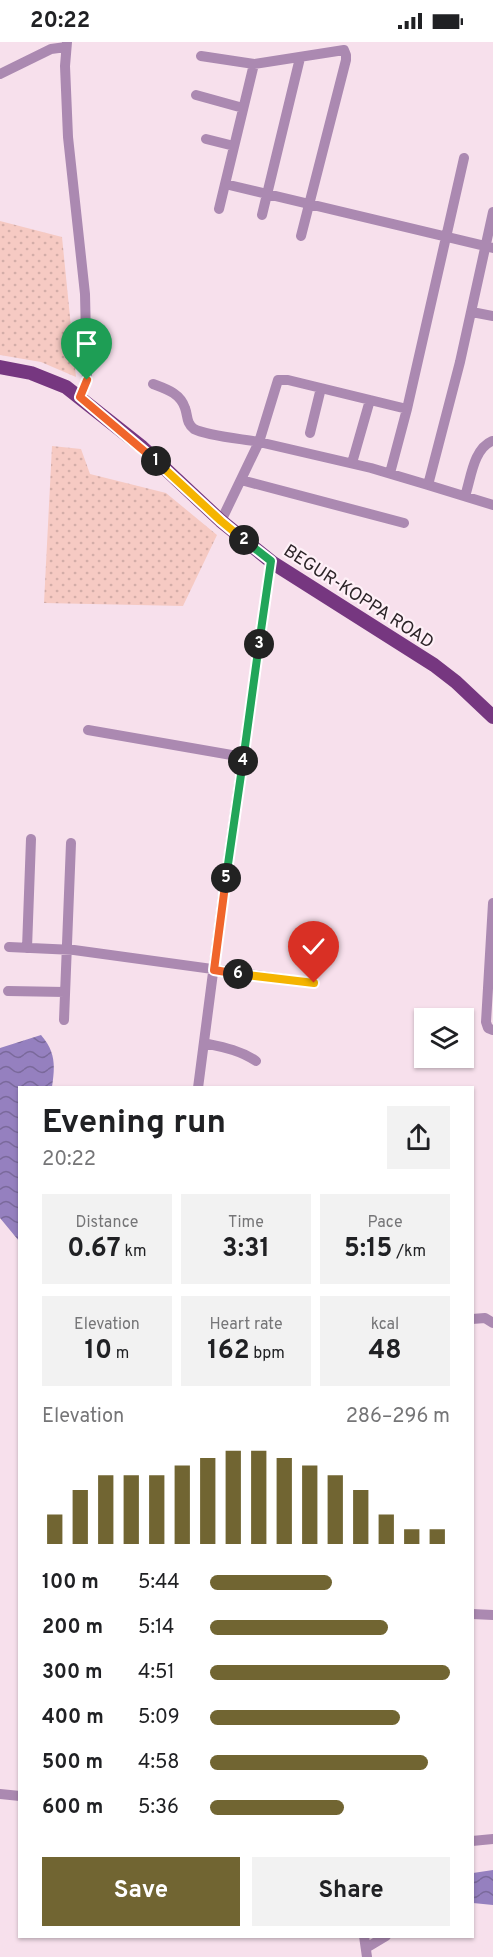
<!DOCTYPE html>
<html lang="en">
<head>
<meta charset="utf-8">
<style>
  :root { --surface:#fff; --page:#f2f2f2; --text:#202124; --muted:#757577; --accent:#716532 }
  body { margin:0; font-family:Overpass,sans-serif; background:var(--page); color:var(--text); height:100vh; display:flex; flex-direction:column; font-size:22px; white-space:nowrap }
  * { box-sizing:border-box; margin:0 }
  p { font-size:20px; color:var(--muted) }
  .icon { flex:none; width:33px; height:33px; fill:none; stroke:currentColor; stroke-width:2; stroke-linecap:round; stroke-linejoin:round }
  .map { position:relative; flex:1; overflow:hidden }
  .side { position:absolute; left:18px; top:1044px; width:456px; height:852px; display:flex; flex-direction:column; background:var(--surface); border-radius:0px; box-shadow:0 2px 4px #0004 }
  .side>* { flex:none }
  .controls { position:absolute; left:414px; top:966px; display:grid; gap:12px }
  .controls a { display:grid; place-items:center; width:60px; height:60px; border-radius:0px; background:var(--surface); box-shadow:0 2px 4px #0004; font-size:30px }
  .pin { position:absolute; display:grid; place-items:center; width:51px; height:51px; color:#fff; margin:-62px -26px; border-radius:50% 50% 50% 0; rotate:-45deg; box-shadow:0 0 6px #0007 }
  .pin .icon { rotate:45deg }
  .km { position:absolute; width:30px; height:30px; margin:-15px; border-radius:50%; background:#222; color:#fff; font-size:16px; line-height:30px; text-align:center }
  .round { display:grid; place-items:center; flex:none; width:63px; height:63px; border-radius:0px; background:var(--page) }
  .head { display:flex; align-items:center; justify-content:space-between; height:102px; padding:0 24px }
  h1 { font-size:33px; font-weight:700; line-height:45px }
  .metrics { display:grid; grid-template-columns:repeat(3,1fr); gap:9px; height:102px; padding:6px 24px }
  .metrics div { display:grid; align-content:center; border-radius:0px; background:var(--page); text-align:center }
  .metrics b { font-size:26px; font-weight:700 }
  .metrics small { font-size:16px; font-weight:400 }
  .metrics p { font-size:16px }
  .chart { height:168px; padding:12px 24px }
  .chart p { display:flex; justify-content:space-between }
  .chart svg { width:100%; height:108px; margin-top:6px; stroke:var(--accent); stroke-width:6 }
  .cta { display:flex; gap:12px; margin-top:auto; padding:12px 24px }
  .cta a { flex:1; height:69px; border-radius:0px; background:var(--accent); color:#fff; font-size:24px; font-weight:700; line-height:69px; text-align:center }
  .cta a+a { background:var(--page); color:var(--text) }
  ul { padding:0 24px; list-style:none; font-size:20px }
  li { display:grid; grid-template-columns:96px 72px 1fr; align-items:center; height:45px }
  li i { height:15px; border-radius:8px; background:var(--accent) }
  .status { display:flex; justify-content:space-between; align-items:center; height:42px; padding:0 30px; background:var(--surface); direction:ltr }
  .status svg { height:16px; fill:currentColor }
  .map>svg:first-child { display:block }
  .grass { fill:url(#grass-dots) }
  .water { fill:url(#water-waves) }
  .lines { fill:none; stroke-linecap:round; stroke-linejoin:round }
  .minor { stroke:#ab89b1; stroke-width:10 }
  .major { stroke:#763780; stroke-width:14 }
  .split-1-casing { stroke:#fff; stroke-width:12 }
  .split-2-casing { stroke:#fff; stroke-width:12 }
  .split-3-casing { stroke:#fff; stroke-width:12 }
  .split-4-casing { stroke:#fff; stroke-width:12 }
  .split-5-casing { stroke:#fff; stroke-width:12 }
  .split-6-casing { stroke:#fff; stroke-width:12 }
  .split-7-casing { stroke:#fff; stroke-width:12 }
  .split-1 { stroke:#f0652b; stroke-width:8 }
  .split-2 { stroke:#f5b400; stroke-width:8 }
  .split-3 { stroke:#22a559; stroke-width:8 }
  .split-4 { stroke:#22a559; stroke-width:8 }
  .split-5 { stroke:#22a559; stroke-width:8 }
  .split-6 { stroke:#f0652b; stroke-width:8 }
  .split-7 { stroke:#f5b400; stroke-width:8 }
  .labels { text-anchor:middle; stroke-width:4.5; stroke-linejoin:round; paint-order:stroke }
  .street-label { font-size:18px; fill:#2c2428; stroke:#fef0f7 }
</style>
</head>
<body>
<div class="status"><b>20:22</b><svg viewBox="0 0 49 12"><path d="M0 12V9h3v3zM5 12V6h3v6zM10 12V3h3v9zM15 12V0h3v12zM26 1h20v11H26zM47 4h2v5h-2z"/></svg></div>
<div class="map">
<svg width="493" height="1915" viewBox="0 0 493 1915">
  <defs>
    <pattern id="grass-dots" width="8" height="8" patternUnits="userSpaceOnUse" patternTransform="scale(1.5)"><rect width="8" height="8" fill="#f6cac3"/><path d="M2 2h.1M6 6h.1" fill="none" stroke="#d3ada8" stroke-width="1.8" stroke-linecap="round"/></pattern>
    <pattern id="water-waves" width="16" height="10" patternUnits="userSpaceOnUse" patternTransform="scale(1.5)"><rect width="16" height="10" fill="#9580bf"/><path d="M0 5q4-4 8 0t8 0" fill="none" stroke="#7a699b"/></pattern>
  </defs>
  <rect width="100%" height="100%" fill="#f7e0ec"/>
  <path class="grass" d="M0,179L62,195L76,335L41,320L0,313Z
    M52,404L81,407L90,432L166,451L217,493L183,564L44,561Z"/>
  <path class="water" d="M41,993C56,1010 55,1024 52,1045L20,1046L19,1199L0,1176V1006Z
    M493,1828V1863L473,1861V1831Z"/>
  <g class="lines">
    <path class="minor" d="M67,0L65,24L68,95L85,252L87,338L80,355
      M201,14L254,22L344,8L346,13V18L301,194
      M0,32L51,7L66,5
      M196,53L243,66
      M206,97L234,104
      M225,142L493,206
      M219,167L254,22
      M262,173L300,16
      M472,270L493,274
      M153,342C166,347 180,351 185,366C188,374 186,381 194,387C207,394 243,397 259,400L278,338H288L407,367L390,431
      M407,367L464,116
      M310,391L321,346
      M352,421L370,358
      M241,438L404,481
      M428,443L493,463
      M465,454C471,437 473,407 492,399
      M221,479L259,400L371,426L428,443L460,320L493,170
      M88,688L243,715
      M493,861L486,980L488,986L493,988
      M9,905L74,908L314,941
      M27,906L31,797
      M8,949L65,950
      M64,978L71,801
      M204,1001C223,1005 240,1008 256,1019
      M198,1046L224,846L271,519
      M472,1277L485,1276L493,1281
      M472,1572L493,1573
      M0,1752L20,1754
      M472,1799L493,1797
      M364,1894L367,1915
      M366,1906L386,1894"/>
    <path class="major" d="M0,325L31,331L66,345L142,405L221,479L273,521L434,623L456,640L493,675"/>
  </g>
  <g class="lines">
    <defs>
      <path id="split-1" d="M87,338L80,355L156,419"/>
      <path id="split-2" d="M156,419L221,479L244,498"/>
      <path id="split-3" d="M244,498L271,519L259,602"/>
      <path id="split-4" d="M243,719L259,602"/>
      <path id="split-5" d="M226,836L243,719"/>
      <path id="split-6" d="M226,836L214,928L238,932"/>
      <path id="split-7" d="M238,932L314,941"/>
    </defs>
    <use href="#split-1" class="split-1-casing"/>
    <use href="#split-2" class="split-2-casing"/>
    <use href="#split-3" class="split-3-casing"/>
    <use href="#split-4" class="split-4-casing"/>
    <use href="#split-5" class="split-5-casing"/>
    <use href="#split-6" class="split-6-casing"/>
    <use href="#split-7" class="split-7-casing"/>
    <use href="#split-1" class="split-1"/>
    <use href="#split-2" class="split-2"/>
    <use href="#split-3" class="split-3"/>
    <use href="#split-4" class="split-4"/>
    <use href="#split-5" class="split-5"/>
    <use href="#split-6" class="split-6"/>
    <use href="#split-7" class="split-7"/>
  </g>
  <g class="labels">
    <g class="street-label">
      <text transform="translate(359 554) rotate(33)" y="6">BEGUR-KOPPA ROAD</text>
    </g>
  </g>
</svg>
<div class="controls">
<a><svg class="icon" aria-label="layers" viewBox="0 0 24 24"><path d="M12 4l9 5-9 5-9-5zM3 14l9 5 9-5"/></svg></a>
</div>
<div class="pin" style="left:87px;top:338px;background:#1e9e55"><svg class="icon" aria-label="arrive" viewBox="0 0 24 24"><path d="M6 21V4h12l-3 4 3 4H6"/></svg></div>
<div class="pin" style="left:314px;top:941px;background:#d93025"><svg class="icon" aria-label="check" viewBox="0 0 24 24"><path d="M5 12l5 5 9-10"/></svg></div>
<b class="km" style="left:156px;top:419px">1</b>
<b class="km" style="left:244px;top:498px">2</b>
<b class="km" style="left:259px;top:602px">3</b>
<b class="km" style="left:243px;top:719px">4</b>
<b class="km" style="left:226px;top:836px">5</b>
<b class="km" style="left:238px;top:932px">6</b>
<section class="side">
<div class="head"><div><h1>Evening run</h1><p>20:22</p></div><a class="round"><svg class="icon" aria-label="share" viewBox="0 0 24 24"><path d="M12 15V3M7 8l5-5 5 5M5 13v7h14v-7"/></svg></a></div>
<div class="metrics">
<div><p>Distance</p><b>0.67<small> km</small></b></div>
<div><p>Time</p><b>3:31</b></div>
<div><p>Pace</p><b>5:15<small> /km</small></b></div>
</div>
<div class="metrics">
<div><p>Elevation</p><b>10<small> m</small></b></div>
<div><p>Heart rate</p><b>162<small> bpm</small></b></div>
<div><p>kcal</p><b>48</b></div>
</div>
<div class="chart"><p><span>Elevation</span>286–296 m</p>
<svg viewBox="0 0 160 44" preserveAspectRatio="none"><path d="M5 44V32M15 44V22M25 44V16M35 44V16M45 44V16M55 44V12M65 44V9M75 44V6M85 44V6M95 44V9M105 44V12M115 44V16M125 44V22M135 44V32M145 44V38M155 44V38"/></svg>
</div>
<ul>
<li><b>100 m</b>5:44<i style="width:51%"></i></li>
<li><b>200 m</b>5:14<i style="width:74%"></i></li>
<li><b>300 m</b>4:51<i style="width:100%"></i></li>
<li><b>400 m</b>5:09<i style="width:79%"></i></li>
<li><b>500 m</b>4:58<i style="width:91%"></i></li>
<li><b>600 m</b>5:36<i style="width:56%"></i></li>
</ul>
<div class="cta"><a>Save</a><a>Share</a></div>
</section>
</div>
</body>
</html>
